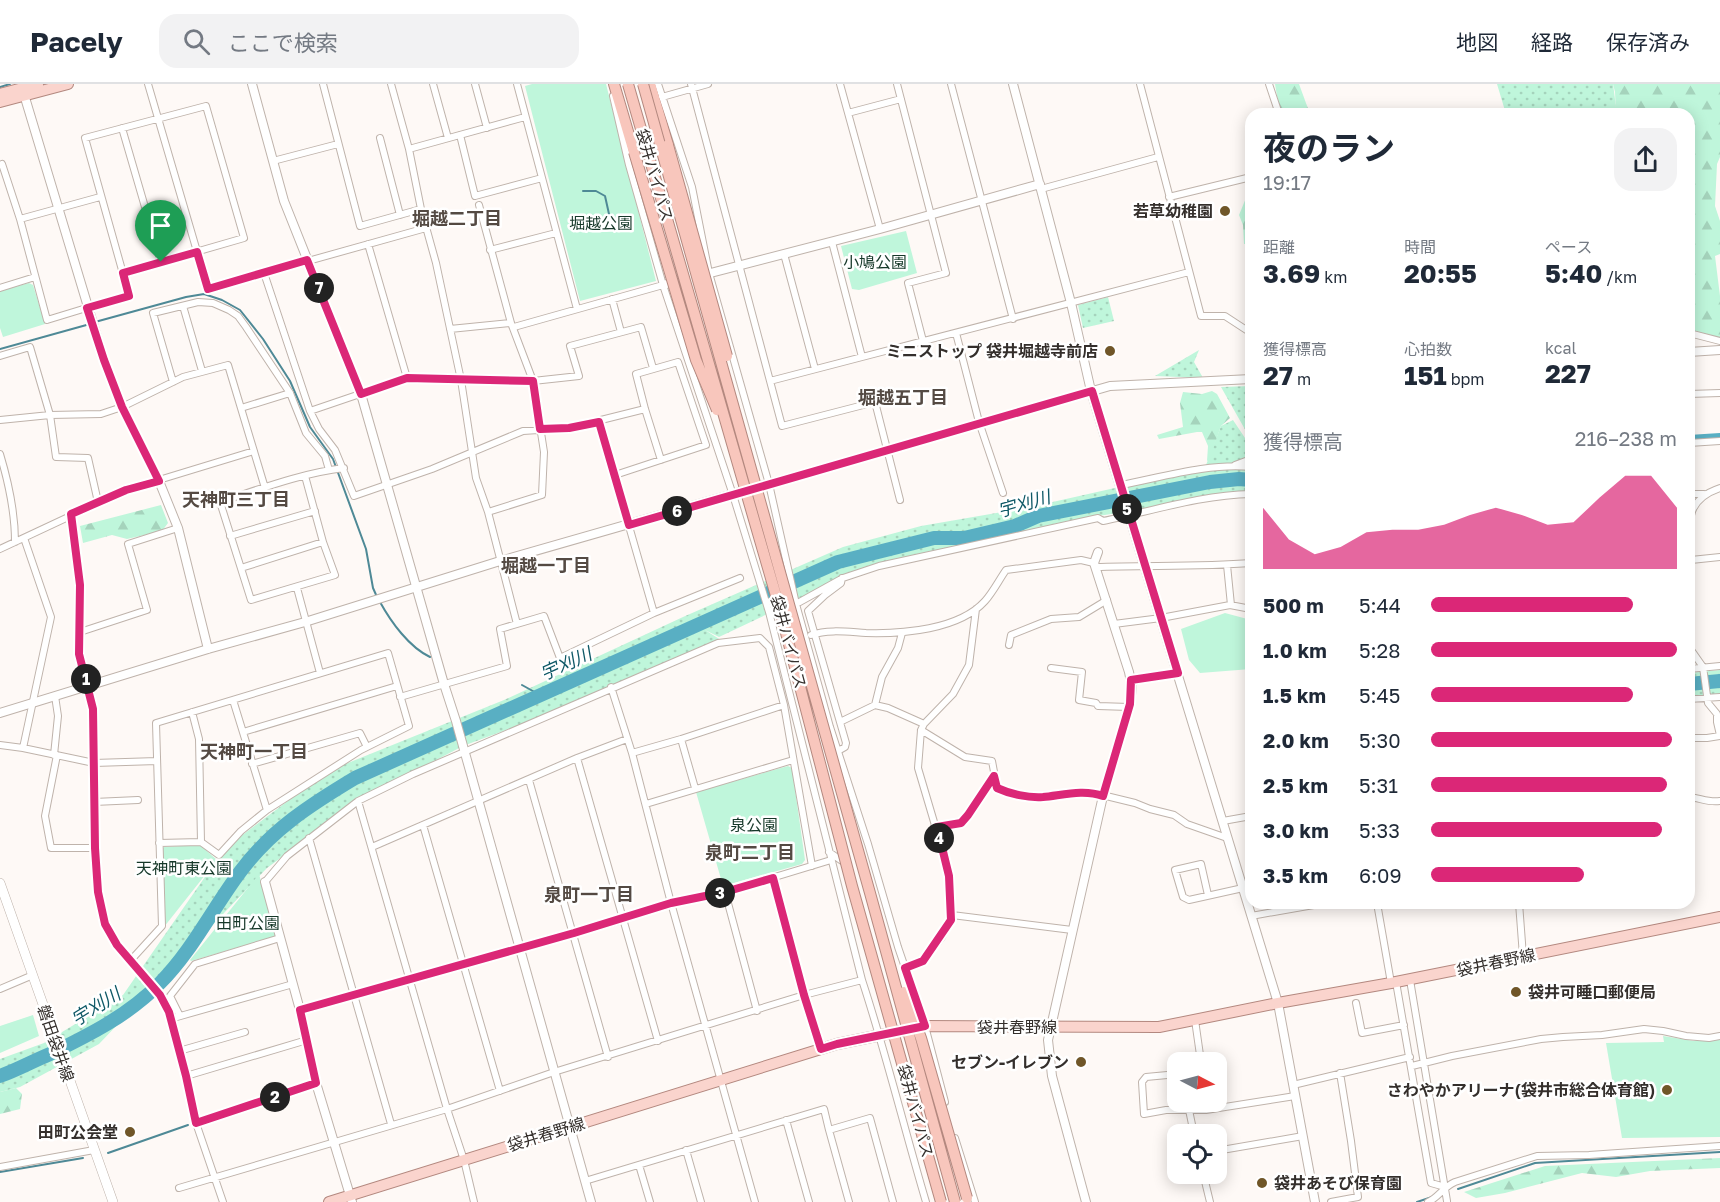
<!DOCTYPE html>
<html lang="ja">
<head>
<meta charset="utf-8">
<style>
  :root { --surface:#fff; --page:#f2f2f3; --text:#1f2937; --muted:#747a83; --line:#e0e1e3; --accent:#db2777 }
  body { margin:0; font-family:"Golos Text","Noto Sans JP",sans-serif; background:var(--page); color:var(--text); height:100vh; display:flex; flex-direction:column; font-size:22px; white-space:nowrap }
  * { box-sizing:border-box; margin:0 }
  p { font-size:20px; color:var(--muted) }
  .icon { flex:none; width:33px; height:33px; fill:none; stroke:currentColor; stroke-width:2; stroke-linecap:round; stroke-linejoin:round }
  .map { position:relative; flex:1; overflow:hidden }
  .details { position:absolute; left:1245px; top:24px; width:450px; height:801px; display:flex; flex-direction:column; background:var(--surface); border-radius:18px; box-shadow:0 3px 15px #0003 }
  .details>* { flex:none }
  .needle { width:39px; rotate:96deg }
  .controls { position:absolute; left:1167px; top:968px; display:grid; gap:12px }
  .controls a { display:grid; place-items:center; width:60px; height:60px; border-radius:12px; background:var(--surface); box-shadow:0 3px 15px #0003; font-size:30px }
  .pin { position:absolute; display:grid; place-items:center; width:51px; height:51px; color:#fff; margin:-62px -26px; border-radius:50% 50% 50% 0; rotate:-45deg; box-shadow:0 0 6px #0007 }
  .pin .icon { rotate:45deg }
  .km { position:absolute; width:30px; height:30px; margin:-15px; border-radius:50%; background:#222; color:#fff; font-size:16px; line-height:30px; text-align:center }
  .round { display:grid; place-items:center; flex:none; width:63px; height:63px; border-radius:18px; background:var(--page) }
  .headline { display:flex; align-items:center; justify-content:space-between; height:102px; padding:0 18px }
  h1 { font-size:33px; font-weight:700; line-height:45px }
  .metrics { display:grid; grid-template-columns:repeat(3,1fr); gap:9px; height:102px; padding:6px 18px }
  .metrics div { display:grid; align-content:center }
  .metrics b { font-size:26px; font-weight:700 }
  .metrics small { font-size:16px; font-weight:400 }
  .metrics p { font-size:16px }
  .chart { height:168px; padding:12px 18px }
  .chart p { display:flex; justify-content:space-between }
  .chart svg { width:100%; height:108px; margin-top:6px; fill:var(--accent); opacity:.7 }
  ul { padding:0 18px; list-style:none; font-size:20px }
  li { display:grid; grid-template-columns:96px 72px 1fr; align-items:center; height:45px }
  li i { height:15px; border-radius:8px; background:var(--accent) }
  header { display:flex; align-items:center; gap:36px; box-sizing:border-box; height:84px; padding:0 30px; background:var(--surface); border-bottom:2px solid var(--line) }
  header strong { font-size:28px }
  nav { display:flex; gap:33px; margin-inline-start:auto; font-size:21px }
  .search { width:420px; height:54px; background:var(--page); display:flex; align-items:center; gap:15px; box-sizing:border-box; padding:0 21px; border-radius:18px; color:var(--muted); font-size:22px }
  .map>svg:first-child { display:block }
  .grass { fill:url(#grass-dots) }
  .forest { fill:url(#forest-firs) }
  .park { fill:#bff6db }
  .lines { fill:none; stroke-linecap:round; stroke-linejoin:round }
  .stream { stroke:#4e8996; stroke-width:2 }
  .canal { stroke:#59afc3; stroke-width:8 }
  .river { stroke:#59afc3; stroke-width:14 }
  .minor-casing { stroke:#bfb3ab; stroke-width:8 }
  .tertiary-casing { stroke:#bfb3ab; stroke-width:10 }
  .secondary-casing { stroke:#bfb3ab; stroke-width:10 }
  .primary-casing { stroke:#b3887f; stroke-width:12 }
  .trunk-casing { stroke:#b3887f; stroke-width:12 }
  .minor { stroke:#fff; stroke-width:6 }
  .tertiary { stroke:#fff; stroke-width:8 }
  .secondary { stroke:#fff; stroke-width:9 }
  .primary { stroke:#fad4cd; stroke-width:10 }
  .trunk { stroke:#f8c6bc; stroke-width:10 }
  .trunk-bridge-casing { stroke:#b3887f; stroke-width:12; stroke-linecap:butt }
  .trunk-bridge { stroke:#f8c6bc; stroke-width:10 }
  .route-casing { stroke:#fff; stroke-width:12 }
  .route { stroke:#db2777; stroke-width:8 }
  .poi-dot { fill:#705628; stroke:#fff; stroke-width:2 }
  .labels { text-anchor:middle; stroke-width:5; stroke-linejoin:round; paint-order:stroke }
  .street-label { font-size:16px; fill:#342f2c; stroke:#fff }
  .poi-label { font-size:16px; font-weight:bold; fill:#342f2c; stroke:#fff; text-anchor:end }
  .park-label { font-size:16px; fill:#163829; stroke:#fff }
  .neighbourhood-label { font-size:18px; font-weight:bold; fill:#544a43; stroke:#fff }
  .water-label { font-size:18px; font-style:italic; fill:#0f5967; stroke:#fff }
</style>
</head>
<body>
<header>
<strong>Pacely</strong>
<div class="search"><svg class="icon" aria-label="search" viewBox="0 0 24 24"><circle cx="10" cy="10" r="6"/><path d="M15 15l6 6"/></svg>ここで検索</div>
<nav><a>地図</a><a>経路</a><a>保存済み</a></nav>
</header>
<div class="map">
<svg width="1720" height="1118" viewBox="0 0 1720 1118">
  <defs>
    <pattern id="grass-dots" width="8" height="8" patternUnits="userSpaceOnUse" patternTransform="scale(1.5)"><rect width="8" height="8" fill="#bff6db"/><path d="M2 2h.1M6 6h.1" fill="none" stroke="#a5d3bc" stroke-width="1.8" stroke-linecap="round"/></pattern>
    <pattern id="forest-firs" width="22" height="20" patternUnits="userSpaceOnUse" patternTransform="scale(1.5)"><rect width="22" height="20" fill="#bff6db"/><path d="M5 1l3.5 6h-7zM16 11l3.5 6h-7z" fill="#a5d3bc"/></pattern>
  </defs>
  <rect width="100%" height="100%" fill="#fef9f6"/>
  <path class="grass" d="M1497,0H1613L1616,23V30H1506Z
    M1108,213L1114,237L1083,244L1078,221Z
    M1199,266L1194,278L1203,294L1155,292Z
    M1251,302V356L1221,303Z
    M1233,336L1251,363V409L1098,432L920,471L837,494L799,515L719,553L705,546L724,558L565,624L463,662L358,717L267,784L99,960L20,1003L0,1008V975L44,959L123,911L225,764L328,687L504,616L683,533L843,463L921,442L1026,424L1177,390L1224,383L1206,381L1221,342Z
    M1720,586V610L1689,613V589Z"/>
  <path class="forest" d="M1275,0H1299L1310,30H1280Z
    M1613,0H1720V73L1717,80L1715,122L1720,137V170L1715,172L1720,212V254L1689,246V30H1616L1615,8Z
    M1246,114L1251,117V160H1244L1243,141L1239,131Z
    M1212,307L1217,310L1230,334L1221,342L1209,376L1207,377L1208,362L1202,348H1197L1159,355L1157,351L1183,343L1180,319L1183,308L1202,310Z
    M161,421L168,439L162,447L127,455L112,451L83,459L80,442Z
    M16,1004L22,1010L20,1025L0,1030V1008Z
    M1720,1074V1084L1650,1087L1616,1093L1582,1089L1505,1109L1476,1114L1464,1108L1545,1082Z"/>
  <path class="park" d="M532,0H606L656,197L580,217L525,2Z
    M906,147L917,189L859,206L852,205L841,162Z
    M29,199L33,201L45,240L3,253L0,244V207Z
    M1225,529L1251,536V585L1200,589L1189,576L1181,545Z
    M788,682L792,684L805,776L802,780L723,802L696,708Z
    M200,761L217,776L164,843L162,766L164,763Z
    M259,790L276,851L274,853L191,877L190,876Z
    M33,931L39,952L0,969V942Z
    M1663,952L1694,957L1720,954V1053L1622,1054L1606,959L1664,958Z"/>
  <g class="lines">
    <path class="stream" d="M0,3L10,0
      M583,107H596L605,112L609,130
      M95,238L186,213L204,210L222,216L240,226L263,255L290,297L310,343L333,375L366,465L373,504L377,513
      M0,265L90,240
      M380,518C391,538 409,563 430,573
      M522,601L540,611
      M108,1069L188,1041
      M0,1088L83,1074
      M1458,1105L1535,1079L1720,1068
      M1417,1118L1432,1113"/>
    <path class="canal" d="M1689,355L1720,353"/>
    <path class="river" d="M1689,600L1720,597
      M0,992C17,986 33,977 50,970C89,951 129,931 160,899C192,867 213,824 240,788C271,746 310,721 355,694L838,478L934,454H964L1015,442L1038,432L1210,398L1239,395L1251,396"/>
    <defs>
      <path id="minor" d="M148,0L208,205L426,144
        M323,0L360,142L421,125
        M391,0L409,65L421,125L436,179L461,296L476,394L488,428L517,540
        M433,0L448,54
        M475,0L487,44
        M517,0L577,225
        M658,0L692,103L709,189L769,400L796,520L830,643L868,760L898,863L925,942L945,1018
        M691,0L770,297L1189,188
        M840,0L880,145
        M897,0L946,189L908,199L923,257
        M951,0L1013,235
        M1140,0L1201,232H1225L1251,249
        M1269,0L1279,30
        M613,12L629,81L663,201L733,411L769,528L862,896C886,969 904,1044 926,1118
        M662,13L708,0
        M848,29L901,15
        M122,44L161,178
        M460,51L475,112L542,94
        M380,54L400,131
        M409,65L525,33
        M273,77L338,60
        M0,81L2,80L20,135L47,236L129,211L85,54L206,22L244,154L123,189
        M1041,105L1158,73
        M1169,113L1251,93
        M479,121L511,239L533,297L544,368L542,411L488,428
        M20,135L100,113
        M832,158L862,273
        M368,160L407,294
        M490,166L556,149
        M784,170L815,285
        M264,189L310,327L319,345L335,366L354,412L432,385L523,347L569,344L645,325
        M0,204L35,193
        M612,215L621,248
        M183,222L202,287
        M514,243L663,201
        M450,245L511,239
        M956,249L979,338L1003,409
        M1689,249L1720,257
        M0,272L30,263L50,331L56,373L88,374L98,418
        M770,297L782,342L875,318L900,416
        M173,298L153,229L198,218L213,219L229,226L238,232L246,243L290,309
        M1689,310L1720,309
        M241,324L290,309L306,349L325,372L329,386
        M310,327L407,294L533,297L579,292L570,262L641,243L653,284
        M0,336L50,331L101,330L122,323L183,293L228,281L265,404
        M599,338L654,529
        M1689,359L1720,357
        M0,370C9,400 15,427 15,458
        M1235,381L1251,375
        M615,391L706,361L678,278L636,290L645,325L661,376
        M305,392L323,458L335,491L251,516L220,418C260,405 302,389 344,384
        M1121,401C1163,393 1208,379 1251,383
        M1689,410H1704
        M71,430L80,501L79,570L93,625L95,764L98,809L105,840L117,861L161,911L169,928L186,992L196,1039L223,1118
        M230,452L315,427
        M0,465L126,406L254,367
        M1691,476L1720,473
        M1227,481L1231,521
        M1095,483C1148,481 1199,483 1251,479
        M241,484L323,458
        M1689,490C1694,454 1675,419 1720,404
        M297,504L320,589
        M796,520L843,494L879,482L1098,434L1103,437C1152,427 1201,411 1251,410
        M1114,540L1161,534L1230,521L1251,525
        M80,548L147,526L128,460L178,444
        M811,551C829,545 848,548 866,549C902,550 959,546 985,517C993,508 999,496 1006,486L1081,476L1094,479
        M1009,561L1011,551L1051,535L1079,533L1107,516
        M1689,563L1703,583L1708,619L1717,630V638L1720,651
        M1051,584L1082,588L1079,616L1096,619L1098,622L1129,623
        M1689,585L1720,582
        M1131,596L1178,589
        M611,603L632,669L671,819L755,1118
        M400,613L507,582L500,545L544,532L560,574L654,529L740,494
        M1689,615L1720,613
        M875,621L882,593L898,564L902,549
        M192,628L199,655L201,758
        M840,638L875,621L888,624L924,640
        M921,646L965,673L992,677L997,704L1007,708L1040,713L1071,709L1098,710L1135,719L1150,725L1174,731L1187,740L1227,754
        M243,648L397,602
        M1689,654H1707L1720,652
        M681,655L695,704
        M0,661L23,664L94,679L157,677
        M23,664L51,533L24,454
        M838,667L845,663L846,659L808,527L825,511L841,499L842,494
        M632,669L681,655L784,621
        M54,671L58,632L55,612
        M57,671L45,732L51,764H95
        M577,674L658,957
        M252,680L360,649L367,663
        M529,696L608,973
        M1689,713C1700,714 1709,719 1720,717
        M358,717L447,1025L464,1076L474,1118
        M94,718L138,716
        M646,720L793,676
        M1223,737L1251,732
        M423,741L500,1007
        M937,743L961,739L968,731L994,692
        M309,754L391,1040
        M159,759L201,758L219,771L241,747L267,726L233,616
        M372,763L577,674L627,655
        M829,768L842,777
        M773,794L804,911L821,965
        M265,798L287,772L358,717L413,690L718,559L760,554L769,563L784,621L812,782
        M725,808L757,927
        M1208,811L1201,780L1175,786L1183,813L1189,816L1243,804
        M1377,819L1391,899
        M1519,819L1523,872
        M952,831L1072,846
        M1251,832L1325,819
        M622,835L671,819L725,808L831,776
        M131,876L162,842L156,639L388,569L409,642L361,666L267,726
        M905,884L923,877L942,853L951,836L952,831L949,792L945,775L918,684L921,646L924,640L953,610L969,581L976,525
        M1410,896L1447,1117
        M1396,898L1431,1099L1445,1103
        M0,905L33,891
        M1356,919L1362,949L1404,941
        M180,932L170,912L195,880L280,854
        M177,933L293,900
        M1195,936L1201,978
        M179,967L245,948
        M1412,982L1452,972L1541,955L1563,953L1602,951L1644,945L1663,947L1686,952L1709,954L1720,952
        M1178,990L1146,993L1142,998L1144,1030L1166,1026H1189L1194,1050
        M186,992L307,956
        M1293,1001L1410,973
        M1189,1026H1206L1295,1012
        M786,1036L809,1118
        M196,1039L316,999
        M829,1046L849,1118
        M955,1054L975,1118
        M686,1066L701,1118
        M1216,1067L1303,1052
        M639,1081L650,1118
        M0,1083L94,1066
        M1203,1089L1210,1118
        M585,1097L824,1025L829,1046L870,1034L893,1118
        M179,1104L447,1025L554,988L804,911L862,896
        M1331,1118L1358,1113L1351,1057L1340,989
        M1428,1118C1438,1114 1443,1103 1455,1098L1537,1072L1589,1071L1720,1062"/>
      <path id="tertiary" d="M252,0L284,117L361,310L444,600L456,637L591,1118
        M1013,0L1071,219L1091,307L1278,919L1315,1118
        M23,7L104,276L122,323L159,397L178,444L208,565
        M699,192L880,145L1040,100
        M663,201L678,197
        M1689,268L1720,266
        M0,629L208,565L305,538L500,477L1110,302L1251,295
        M265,798L300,926L316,999L352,1118
        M300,926L622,835
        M1086,1118L1052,992L1048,956L1103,712L1130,619L1132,603L1129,588L1094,479L1098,468"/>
      <path id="secondary" d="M0,799L113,1118"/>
      <path id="primary" d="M0,10L38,0
        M0,18L68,0
        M329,1118L837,960L925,942L1159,943L1278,919L1391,899L1720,833"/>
      <path id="trunk" d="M614,0L634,68
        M650,0L668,61"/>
    </defs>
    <use href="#minor" class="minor-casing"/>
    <use href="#tertiary" class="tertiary-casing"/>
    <use href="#secondary" class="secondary-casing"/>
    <use href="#primary" class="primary-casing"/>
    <use href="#trunk" class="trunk-casing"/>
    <use href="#minor" class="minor"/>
    <use href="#tertiary" class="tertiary"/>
    <use href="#secondary" class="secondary"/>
    <use href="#primary" class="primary"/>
    <use href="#trunk" class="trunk"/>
    <defs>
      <path id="trunk-bridge" d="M628,0L779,522L852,802L941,1118
        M643,0L870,809L955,1118
        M668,61L727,272
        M634,68L696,276L717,326
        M904,908L921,954L967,1114"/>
    </defs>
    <use href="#trunk-bridge" class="trunk-bridge-casing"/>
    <use href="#trunk-bridge" class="trunk-bridge"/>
  </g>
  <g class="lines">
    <defs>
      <path id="route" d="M197,168L208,205L307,176L361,310L407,294L533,297L540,345L569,344L599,338L629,441L1092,307L1178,589L1131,596L1130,620L1103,712C1084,705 1063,711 1043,713C1028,714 1010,710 997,704L994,692L968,731L961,739L937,743L949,792L951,836L923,877L905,884L925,942L837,960L821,965L804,911L773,794L725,808L671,819L574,849L300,926L316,999L196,1039L186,992L169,928L160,911L117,861L105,840L98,808L95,764L93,625L79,570L80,501L71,430L126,406L159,397L122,323L104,276L87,224L129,212L123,189Z"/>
    </defs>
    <use href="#route" class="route-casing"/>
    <use href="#route" class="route"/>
  </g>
  <g class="poi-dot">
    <circle cx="1225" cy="127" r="6"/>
    <circle cx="1110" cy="267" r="6"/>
    <circle cx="1516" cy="908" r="6"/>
    <circle cx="1081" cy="978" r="6"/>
    <circle cx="1667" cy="1006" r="6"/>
    <circle cx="130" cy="1048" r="6"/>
    <circle cx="1262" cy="1099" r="6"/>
  </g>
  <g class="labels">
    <g class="street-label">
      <text transform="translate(655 91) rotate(74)" y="6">袋井バイパス</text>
      <text transform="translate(789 558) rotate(75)" y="6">袋井バイパス</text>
      <text transform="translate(1496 878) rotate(-12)" y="6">袋井春野線</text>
      <text x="1017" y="949">袋井春野線</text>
      <text transform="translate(56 959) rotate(71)" y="6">磐田袋井線</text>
      <text transform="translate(916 1027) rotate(75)" y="6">袋井バイパス</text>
      <text transform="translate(546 1050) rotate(-17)" y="6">袋井春野線</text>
    </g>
    <g class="poi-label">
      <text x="1213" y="133">若草幼稚園</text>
      <text x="1098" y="273">ミニストップ 袋井堀越寺前店</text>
      <text x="1528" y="914" text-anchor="start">袋井可睡口郵便局</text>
      <text x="1069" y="984">セブン-イレブン</text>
      <text x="1655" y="1012">さわやかアリーナ(袋井市総合体育館)</text>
      <text x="118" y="1054">田町公会堂</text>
      <text x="1274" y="1105" text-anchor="start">袋井あそび保育園</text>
    </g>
    <g class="park-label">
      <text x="601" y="145">堀越公園</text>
      <text x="875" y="184">小鳩公園</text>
      <text x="754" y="747">泉公園</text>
      <text x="184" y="790">天神町東公園</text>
      <text x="248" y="845">田町公園</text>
    </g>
    <g class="neighbourhood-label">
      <text x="457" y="141">堀越二丁目</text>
      <text x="903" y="320">堀越五丁目</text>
      <text x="236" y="422">天神町三丁目</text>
      <text x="546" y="488">堀越一丁目</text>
      <text x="254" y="674">天神町一丁目</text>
      <text x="750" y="775">泉町二丁目</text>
      <text x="589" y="817">泉町一丁目</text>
    </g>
    <g class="water-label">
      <text transform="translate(1024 420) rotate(-16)" y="6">宇刈川</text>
      <text transform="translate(566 580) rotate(-24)" y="6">宇刈川</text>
      <text transform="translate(96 923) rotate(-32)" y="6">宇刈川</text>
    </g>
  </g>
</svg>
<div class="controls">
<a><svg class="needle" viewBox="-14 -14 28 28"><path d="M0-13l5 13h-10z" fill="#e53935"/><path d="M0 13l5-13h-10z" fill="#747a83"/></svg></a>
<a><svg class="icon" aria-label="locate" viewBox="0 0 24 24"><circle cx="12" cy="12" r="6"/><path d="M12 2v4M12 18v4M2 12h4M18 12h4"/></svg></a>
</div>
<div class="pin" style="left:161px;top:178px;background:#1e9e55"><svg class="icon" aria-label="arrive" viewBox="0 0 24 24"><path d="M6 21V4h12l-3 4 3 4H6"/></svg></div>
<b class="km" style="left:86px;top:595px">1</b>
<b class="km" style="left:275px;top:1013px">2</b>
<b class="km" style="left:720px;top:809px">3</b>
<b class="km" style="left:939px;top:754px">4</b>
<b class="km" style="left:1127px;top:425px">5</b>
<b class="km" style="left:677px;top:427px">6</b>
<b class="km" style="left:319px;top:204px">7</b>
<section class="details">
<div class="headline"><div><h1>夜のラン</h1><p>19:17</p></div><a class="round"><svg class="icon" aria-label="share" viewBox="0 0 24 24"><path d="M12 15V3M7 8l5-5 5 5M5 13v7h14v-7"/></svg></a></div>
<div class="metrics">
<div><p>距離</p><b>3.69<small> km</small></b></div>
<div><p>時間</p><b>20:55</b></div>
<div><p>ペース</p><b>5:40<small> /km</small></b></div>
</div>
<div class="metrics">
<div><p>獲得標高</p><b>27<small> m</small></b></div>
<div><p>心拍数</p><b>151<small> bpm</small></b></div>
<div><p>kcal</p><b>227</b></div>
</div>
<div class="chart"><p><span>獲得標高</span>216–238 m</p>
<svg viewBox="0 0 160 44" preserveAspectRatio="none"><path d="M0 44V19L10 32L20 38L30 35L40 29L50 28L60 28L70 26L80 22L90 19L100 22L110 26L120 25L130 15L140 6L150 6L160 19V44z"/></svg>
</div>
<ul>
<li><b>500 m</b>5:44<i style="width:82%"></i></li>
<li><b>1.0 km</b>5:28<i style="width:100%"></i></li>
<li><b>1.5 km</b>5:45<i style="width:82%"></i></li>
<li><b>2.0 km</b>5:30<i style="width:98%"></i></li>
<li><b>2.5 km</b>5:31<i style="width:96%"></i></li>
<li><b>3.0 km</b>5:33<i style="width:94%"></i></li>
<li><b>3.5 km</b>6:09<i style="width:62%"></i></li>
</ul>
</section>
</div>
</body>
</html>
